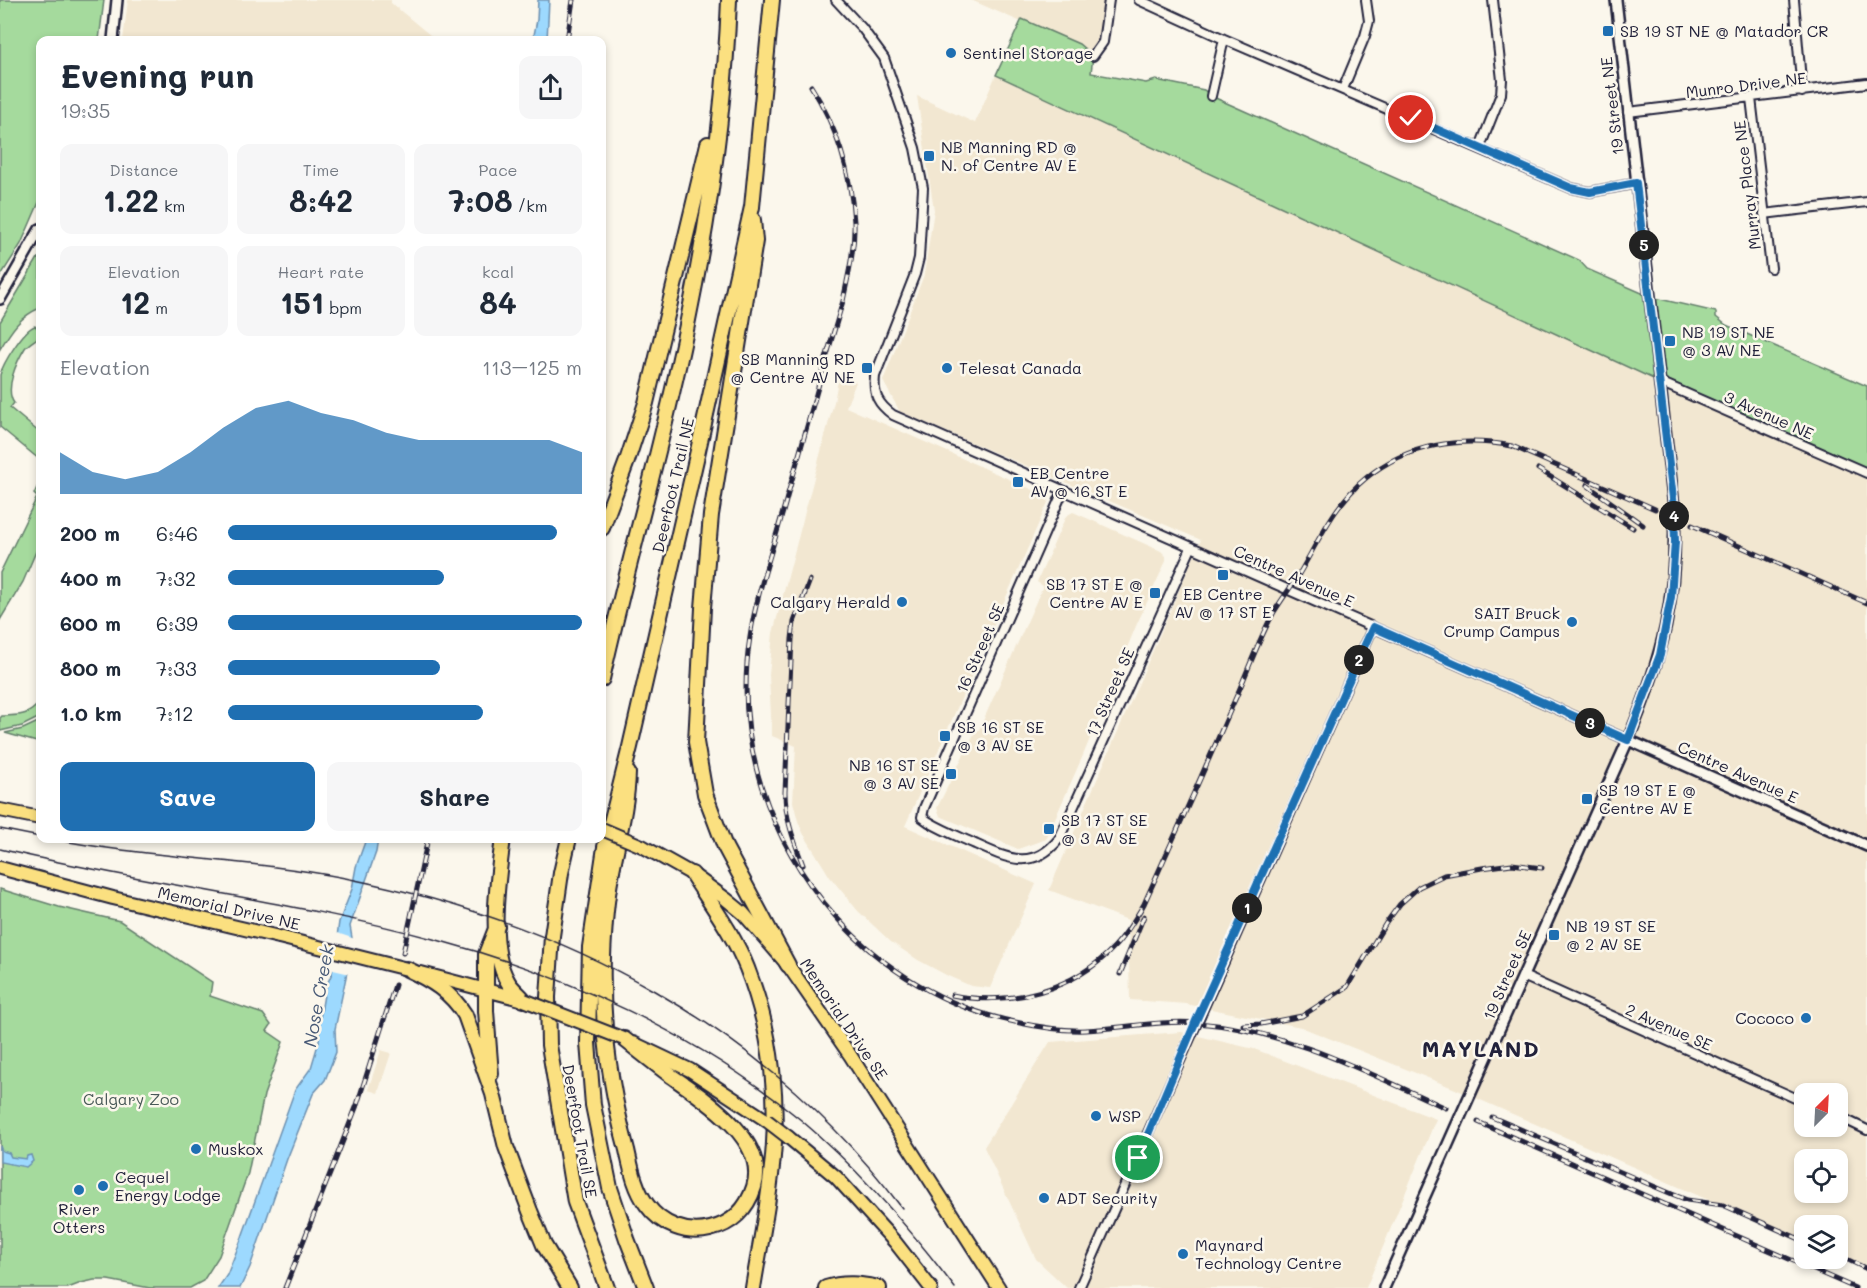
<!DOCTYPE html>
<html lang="en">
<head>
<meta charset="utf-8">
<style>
  :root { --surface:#fff; --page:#f6f6f7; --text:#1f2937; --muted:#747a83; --accent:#1f6fb2 }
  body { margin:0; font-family:Mali,sans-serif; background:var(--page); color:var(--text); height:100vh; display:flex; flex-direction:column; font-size:22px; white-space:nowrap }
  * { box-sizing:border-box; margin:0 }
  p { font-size:20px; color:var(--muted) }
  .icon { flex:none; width:33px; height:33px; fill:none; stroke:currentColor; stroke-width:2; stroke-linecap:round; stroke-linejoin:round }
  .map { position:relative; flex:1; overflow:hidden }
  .side { position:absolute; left:36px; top:36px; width:570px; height:807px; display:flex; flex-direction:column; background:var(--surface); border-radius:12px; box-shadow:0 3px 9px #0003 }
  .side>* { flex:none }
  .needle { width:39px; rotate:24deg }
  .controls { position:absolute; left:1794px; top:1083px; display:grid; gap:12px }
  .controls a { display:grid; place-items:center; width:54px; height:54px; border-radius:12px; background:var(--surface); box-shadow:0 3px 9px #0003; font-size:30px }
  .pin { position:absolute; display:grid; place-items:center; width:51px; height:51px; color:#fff; margin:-26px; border:3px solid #fff; border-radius:50%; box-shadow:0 2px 6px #0007 }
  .km { position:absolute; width:30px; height:30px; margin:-15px; border-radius:50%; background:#222; color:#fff; font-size:16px; line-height:30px; text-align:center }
  .round { display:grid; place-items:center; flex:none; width:63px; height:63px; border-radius:12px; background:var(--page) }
  .overview { display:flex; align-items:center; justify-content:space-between; height:102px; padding:0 24px }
  h1 { font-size:33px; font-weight:800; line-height:45px }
  .metrics { display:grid; grid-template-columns:repeat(3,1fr); gap:9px; height:102px; padding:6px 24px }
  .metrics div { display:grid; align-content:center; border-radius:12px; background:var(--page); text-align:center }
  .metrics b { font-size:30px; font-weight:800 }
  .metrics small { font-size:16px; font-weight:400 }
  .metrics p { font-size:16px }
  .chart { height:168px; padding:12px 24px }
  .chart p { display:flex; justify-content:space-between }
  .chart svg { width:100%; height:108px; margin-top:6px; fill:var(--accent); opacity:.7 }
  .button { display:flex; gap:12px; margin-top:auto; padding:12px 24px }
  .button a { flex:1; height:69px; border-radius:12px; background:var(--accent); color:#fff; font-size:24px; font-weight:800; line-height:69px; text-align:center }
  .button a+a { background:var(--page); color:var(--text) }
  ul { padding:0 24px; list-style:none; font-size:20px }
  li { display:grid; grid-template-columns:96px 72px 1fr; align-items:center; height:45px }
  li i { height:15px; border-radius:8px; background:var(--accent) }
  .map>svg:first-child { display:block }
  .built { fill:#f2e7d1; fill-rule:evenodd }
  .green { fill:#a5da9d; stroke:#647e6c; stroke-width:1.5 }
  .water { fill:#9dd9fe; stroke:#6c90b0; stroke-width:1.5 }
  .pier { fill:#fbf7ec }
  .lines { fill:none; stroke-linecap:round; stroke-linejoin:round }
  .minor-casing { stroke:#22223b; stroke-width:12 }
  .tertiary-casing { stroke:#22223b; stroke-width:14 }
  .primary-casing { stroke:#22223b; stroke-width:16 }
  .trunk-casing { stroke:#22223b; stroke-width:16 }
  .motorway-casing { stroke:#22223b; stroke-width:18 }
  .minor { stroke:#fbf7ec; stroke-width:8 }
  .tertiary { stroke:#fbf7ec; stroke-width:9 }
  .primary { stroke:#fbe080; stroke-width:12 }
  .trunk { stroke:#fbe080; stroke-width:12 }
  .motorway { stroke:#fbe080; stroke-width:14 }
  .tram { stroke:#22223b; stroke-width:1.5 }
  .rail-casing { stroke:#22223b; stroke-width:5 }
  .rail { stroke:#fbf7ec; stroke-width:3; stroke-dasharray:9; stroke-linecap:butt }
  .primary-bridge-casing { stroke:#22223b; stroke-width:16; stroke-linecap:butt }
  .trunk-bridge-casing { stroke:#22223b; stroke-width:16; stroke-linecap:butt }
  .primary-bridge { stroke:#fbe080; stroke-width:12 }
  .trunk-bridge { stroke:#fbe080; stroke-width:12 }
  .route-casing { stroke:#fff; stroke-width:12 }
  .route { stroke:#1f6fb2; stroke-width:8 }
  .poi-dot { fill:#1f6fb2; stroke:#fbf7ec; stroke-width:2 }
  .labels { text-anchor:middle; stroke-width:5; stroke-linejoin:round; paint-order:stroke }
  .poi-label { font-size:16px; fill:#22223b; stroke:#fbf7ec; text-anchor:start }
  .street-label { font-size:16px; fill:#22223b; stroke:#fbf7ec }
  .park-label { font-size:16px; fill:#495958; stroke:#fbf7ec }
  .water-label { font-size:18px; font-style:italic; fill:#475976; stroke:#fbf7ec }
  .district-label { font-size:22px; font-weight:bold; letter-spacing:1.5px; fill:#22223b; stroke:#fbf7ec }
</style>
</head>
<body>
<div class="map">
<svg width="1867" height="1288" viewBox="0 0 1867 1288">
  <rect width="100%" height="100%" fill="#fbf7ec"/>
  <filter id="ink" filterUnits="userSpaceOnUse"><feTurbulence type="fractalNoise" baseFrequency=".0167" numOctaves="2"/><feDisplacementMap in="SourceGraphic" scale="12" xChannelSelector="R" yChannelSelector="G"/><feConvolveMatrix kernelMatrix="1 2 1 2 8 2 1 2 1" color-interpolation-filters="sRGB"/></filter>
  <g filter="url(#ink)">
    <path class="built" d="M128,0H391V3L436,40H123Z
      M971,0H1108L1103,42L1093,56L1078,44L1023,19L1019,21Z
      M996,75L1660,382L1867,473V1270L1838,1257V1226H1804V1242L1453,1088L1301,1027L1186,1004L1130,1000L1128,920L1049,890L1201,540L900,412L883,381L924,275L934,210L917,96L975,123ZM1804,1094H1838V1126H1804ZM1804,1160H1838V1192H1804Z
      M839,375L856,382L846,407L1047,496L1049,500L905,826L1036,884L990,988L971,986L948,976L918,960L891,942L858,911L830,877L803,833L798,821L793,802L796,746L772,736L769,675L773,633L834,402Z
      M1073,512L1161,551L1166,556V561L1136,626L1084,753L1046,839L1018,849L940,816L937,808L976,730H979L1043,586L1037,582L1066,516Z
      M1181,1032L1254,1049L1436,1119L1366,1288H1067L1036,1259L984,1147L1050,1042Z
      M381,1050L391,1053L378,1093L368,1090Z"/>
    <path class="green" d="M0,0H104L99,40H40V200L21,244L0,277Z
      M1022,19L1079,44L1093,56L1091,73L1146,83L1156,80L1204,90L1211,96L1579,260L1587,269L1651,297L1716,312V317L1726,325L1867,386V473L1660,382L996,75Z
      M38,258H40V308C20,316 11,331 0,349V322Z
      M35,326L40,330V336C35,340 29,343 25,348C17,361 4,389 14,403L10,408L40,433V460L0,427C0,410 0,391 0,375C3,363 24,329 35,326Z
      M40,481V542L23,582L0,620V573L37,497L34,494Z
      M40,702V717L22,726L0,731V718L2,716C20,715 27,717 40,702Z
      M40,721V743L5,733L23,729Z
      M0,889L59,907L120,921L212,982L210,996L263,1014L271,1025L267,1031L283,1042L264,1095L248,1173L219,1256L203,1281L190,1288H150L108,1280H94L81,1283L68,1288H0Z"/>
    <path class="water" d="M538,0H549L547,40H533L537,20Z
      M366,839H378L376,852L350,926L353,944L335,1029L336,1052L325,1080L313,1094L287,1159L250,1267L240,1288H218L227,1275L242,1237L295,1090L311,1068L319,1041L320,1018L325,989L332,973L339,922L352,889L356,867Z
      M0,1146L2,1151L9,1153L11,1157L26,1159L27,1156L31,1155L33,1161L26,1167L0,1162Z"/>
    <path class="pier" d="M334,932L355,939L356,953L350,974L329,969Z"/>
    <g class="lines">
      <defs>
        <path id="minor" d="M836,0L862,28L884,58L915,148L923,188L919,258L915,274L875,376C873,395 878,404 893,415L1628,740
          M1139,0L1224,39L1571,188L1590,192L1637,183
          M1794,0L1802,92
          M1093,56L1103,42L1109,0
          M1343,89L1365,36L1369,21L1366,0
          M1211,96L1224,39
          M1751,98L1771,268
          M1628,112L1867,83
          M1480,147L1501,94L1502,80L1493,0
          M1764,214L1867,202
          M1660,382L1867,473
          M1063,491L924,808L922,817L929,822C944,831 960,837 975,844C1008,859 1033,871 1059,839L1191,548
          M1523,976L1804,1102
          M1838,1116L1867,1130
          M1079,1288L1373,627"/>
        <path id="tertiary" d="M113,40L117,0
          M0,299L40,229
          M1628,740L1867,846
          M1384,1288L1628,740C1663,656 1678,598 1674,507L1616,0"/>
        <path id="primary" d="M642,846L692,874L726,899L743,913L788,965L850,1055L999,1288
          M633,1043L690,1070L766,1120
          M788,1137L836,1177L895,1242L931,1288"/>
        <path id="trunk" d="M0,810L40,818
          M0,868L113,898L279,937
          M421,973L524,1000"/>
        <path id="motorway" d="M753,220L755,241L711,515L703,608L696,742L705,794L725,847L788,965
          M602,528L627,461L646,403L708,144
          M602,679C628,561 663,444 687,325C709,218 725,109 729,0
          M503,838C498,879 487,947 508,982C512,989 519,994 524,1000
          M569,838L561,873L552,936L548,997L549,1045L575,1202L607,1288
          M692,874C711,904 734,935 747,968C773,1034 780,1106 771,1175C767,1213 759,1250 753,1288
          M407,969C431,980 451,992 465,1015L493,1094L506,1147L530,1211L544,1245L570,1288
          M624,1039C639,1051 654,1063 670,1075C702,1098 769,1139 754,1187C747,1209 732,1224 710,1229C687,1235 661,1225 647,1205C635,1189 631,1168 627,1150C610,1087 601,1022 603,957C604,930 606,902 611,876C617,842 627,808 628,773
          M491,1074L486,1011V954L497,926
          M646,1288L627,1239L610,1188L593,1105L588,1043L590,947L605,847L630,747L697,455L752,207L772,0
          M826,1288C844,1282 860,1284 879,1288"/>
      </defs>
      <use href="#minor" class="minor-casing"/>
      <use href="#tertiary" class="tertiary-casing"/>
      <use href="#primary" class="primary-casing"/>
      <use href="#trunk" class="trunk-casing"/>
      <use href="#motorway" class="motorway-casing"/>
      <use href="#minor" class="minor"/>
      <use href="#tertiary" class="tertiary"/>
      <use href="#primary" class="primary"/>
      <use href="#trunk" class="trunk"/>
      <use href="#motorway" class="motorway"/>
      <path class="tram" d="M0,829L40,837
        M48,838C146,858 247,859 345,878C566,922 765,1026 902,1208
        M0,849C145,884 294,901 437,940C567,975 697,1034 801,1120C860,1170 909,1227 955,1288"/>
      <defs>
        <path id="rail" d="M567,40L573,0
          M811,86C837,127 851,173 854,222C855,249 848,276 843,301C823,366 806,432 787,497C775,543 757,590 750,637C734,740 768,840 836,917C882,969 946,1008 1015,1022C1038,1027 1063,1031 1086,1030C1123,1028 1161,1020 1198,1023C1286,1030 1366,1072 1446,1108
          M1538,469L1633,528
          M1587,485L1643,525
          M1692,525L1867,603
          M803,865C794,841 785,818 785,792L792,639L794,622L810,580
          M403,953L428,838
          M1120,974L1144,916
          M952,995C1009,1007 1075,990 1115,946C1127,933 1135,919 1144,904C1174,837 1204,771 1233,704C1246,676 1259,638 1274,612C1282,599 1291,587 1299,574C1319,540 1335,503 1366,478C1407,444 1461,436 1512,446L1655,509
          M1243,1025L1261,1024L1302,1016L1347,987L1386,923L1400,904L1419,887L1444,875L1482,868L1512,864L1542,868
          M1492,1117L1672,1194L1687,1200L1723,1205L1804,1241
          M1478,1122L1855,1288
          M1838,1255L1867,1269
          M285,1288L357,1105L395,985"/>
      </defs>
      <use href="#rail" class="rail-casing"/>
      <use href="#rail" class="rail"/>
      <defs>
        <path id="primary-bridge" d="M766,1120L788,1137"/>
        <path id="trunk-bridge" d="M602,829L642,846
          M279,937L407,969
          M524,1000L624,1039"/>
      </defs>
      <use href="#primary-bridge" class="primary-bridge-casing"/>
      <use href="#trunk-bridge" class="trunk-bridge-casing"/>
      <use href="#primary-bridge" class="primary-bridge"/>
      <use href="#trunk-bridge" class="trunk-bridge"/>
    </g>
  </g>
  <g class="lines" filter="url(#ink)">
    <defs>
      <path id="route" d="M1138,1158L1195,1023L1373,627L1628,740L1660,655L1671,597L1675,542L1674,507L1636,183L1590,192L1571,188L1411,118"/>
    </defs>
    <use href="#route" class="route-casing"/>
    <use href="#route" class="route"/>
  </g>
  <g class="poi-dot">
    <rect x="1602" y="25" width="12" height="12" rx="3"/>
    <circle cx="951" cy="53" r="6"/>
    <rect x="923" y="150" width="12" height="12" rx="3"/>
    <rect x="1664" y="335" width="12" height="12" rx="3"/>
    <rect x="861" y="362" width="12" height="12" rx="3"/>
    <circle cx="947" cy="368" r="6"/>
    <rect x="1012" y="476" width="12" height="12" rx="3"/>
    <rect x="1217" y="569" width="12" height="12" rx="3"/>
    <rect x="1149" y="587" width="12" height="12" rx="3"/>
    <circle cx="902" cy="602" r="6"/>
    <circle cx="1572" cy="622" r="6"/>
    <rect x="939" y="730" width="12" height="12" rx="3"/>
    <rect x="945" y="768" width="12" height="12" rx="3"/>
    <rect x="1581" y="793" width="12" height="12" rx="3"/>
    <rect x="1043" y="823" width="12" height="12" rx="3"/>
    <rect x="1548" y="929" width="12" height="12" rx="3"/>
    <circle cx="1806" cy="1018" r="6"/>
    <circle cx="1096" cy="1116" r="6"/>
    <circle cx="196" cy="1149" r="6"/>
    <circle cx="103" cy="1186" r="6"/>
    <circle cx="79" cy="1190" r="6"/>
    <circle cx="1044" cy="1198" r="6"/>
    <circle cx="1183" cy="1254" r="6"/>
  </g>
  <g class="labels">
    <g class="poi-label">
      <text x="1620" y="37">SB 19 ST NE @ Matador CR</text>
      <text x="963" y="59">Sentinel Storage</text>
      <text x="941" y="153">NB Manning RD @<tspan x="941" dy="18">N. of Centre AV E</tspan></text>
      <text x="1682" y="338">NB 19 ST NE<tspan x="1682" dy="18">@ 3 AV NE</tspan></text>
      <text x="855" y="365" text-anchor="end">SB Manning RD<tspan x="855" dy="18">@ Centre AV NE</tspan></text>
      <text x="959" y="374">Telesat Canada</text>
      <text x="1030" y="479">EB Centre<tspan x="1030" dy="18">AV @ 16 ST E</tspan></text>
      <text x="1143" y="590" text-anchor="end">SB 17 ST E @<tspan x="1143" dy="18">Centre AV E</tspan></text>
      <text x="1223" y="600" text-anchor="middle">EB Centre<tspan x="1223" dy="18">AV @ 17 ST E</tspan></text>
      <text x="890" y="608" text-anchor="end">Calgary Herald</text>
      <text x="1560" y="619" text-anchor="end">SAIT Bruck<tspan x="1560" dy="18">Crump Campus</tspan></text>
      <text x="957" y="733">SB 16 ST SE<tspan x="957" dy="18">@ 3 AV SE</tspan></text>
      <text x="939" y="771" text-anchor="end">NB 16 ST SE<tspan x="939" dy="18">@ 3 AV SE</tspan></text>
      <text x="1599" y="796">SB 19 ST E @<tspan x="1599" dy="18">Centre AV E</tspan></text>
      <text x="1061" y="826">SB 17 ST SE<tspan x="1061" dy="18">@ 3 AV SE</tspan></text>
      <text x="1566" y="932">NB 19 ST SE<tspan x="1566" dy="18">@ 2 AV SE</tspan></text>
      <text x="1794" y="1024" text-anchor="end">Cococo</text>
      <text x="1108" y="1122">WSP</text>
      <text x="208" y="1155">Muskox</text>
      <text x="115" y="1183">Cequel<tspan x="115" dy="18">Energy Lodge</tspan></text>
      <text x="1056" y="1204">ADT Security</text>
      <text x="79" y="1215" text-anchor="middle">River<tspan x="79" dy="18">Otters</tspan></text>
      <text x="1195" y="1251">Maynard<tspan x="1195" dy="18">Technology Centre</tspan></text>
    </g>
    <g class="street-label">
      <text transform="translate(1746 85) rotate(-7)" y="6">Munro Drive NE</text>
      <text transform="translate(1612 106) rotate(-97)" y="6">19 Street NE</text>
      <text transform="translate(1747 185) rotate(-97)" y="6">Murray Place NE</text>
      <text transform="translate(1769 415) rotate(24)" y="6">3 Avenue NE</text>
      <text transform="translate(673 485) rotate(-77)" y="6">Deerfoot Trail NE</text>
      <text transform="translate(1294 576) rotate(24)" y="6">Centre Avenue E</text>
      <text transform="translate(980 648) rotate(-66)" y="6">16 Street SE</text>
      <text transform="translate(1110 692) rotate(-66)" y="6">17 Street SE</text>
      <text transform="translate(1738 772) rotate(24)" y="6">Centre Avenue E</text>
      <text transform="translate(229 908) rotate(13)" y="6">Memorial Drive NE</text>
      <text transform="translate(1507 975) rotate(-66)" y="6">19 Street SE</text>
      <text transform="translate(844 1019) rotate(56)" y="6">Memorial Drive SE</text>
      <text transform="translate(1669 1027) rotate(24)" y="6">2 Avenue SE</text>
      <text transform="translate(580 1131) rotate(80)" y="6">Deerfoot Trail SE</text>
    </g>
    <g class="park-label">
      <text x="131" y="1105">Calgary Zoo</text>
    </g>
    <g class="water-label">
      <text transform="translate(319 996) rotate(-80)" y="6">Nose Creek</text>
    </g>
    <g class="district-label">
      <text x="1481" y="1057">MAYLAND</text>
    </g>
  </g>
</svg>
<div class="controls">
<a><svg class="needle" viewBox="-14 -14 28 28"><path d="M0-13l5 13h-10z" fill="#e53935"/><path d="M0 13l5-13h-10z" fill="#747a83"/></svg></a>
<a><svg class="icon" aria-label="locate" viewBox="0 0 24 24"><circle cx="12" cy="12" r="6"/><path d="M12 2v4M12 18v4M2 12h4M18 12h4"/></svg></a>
<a><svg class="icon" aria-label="layers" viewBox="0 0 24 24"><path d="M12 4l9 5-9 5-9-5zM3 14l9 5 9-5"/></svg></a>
</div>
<div class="pin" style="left:1138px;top:1158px;background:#1e9e55"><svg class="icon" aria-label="arrive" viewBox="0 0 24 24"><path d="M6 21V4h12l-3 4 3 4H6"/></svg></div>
<div class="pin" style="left:1411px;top:118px;background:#d93025"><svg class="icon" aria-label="check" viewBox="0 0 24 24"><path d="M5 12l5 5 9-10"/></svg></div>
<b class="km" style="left:1247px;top:908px">1</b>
<b class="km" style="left:1359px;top:660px">2</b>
<b class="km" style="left:1590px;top:723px">3</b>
<b class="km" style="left:1674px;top:516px">4</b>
<b class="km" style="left:1644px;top:245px">5</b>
<section class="side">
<div class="overview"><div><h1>Evening run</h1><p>19:35</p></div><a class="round"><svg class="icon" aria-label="share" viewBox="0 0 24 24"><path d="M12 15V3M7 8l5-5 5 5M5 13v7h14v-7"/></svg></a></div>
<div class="metrics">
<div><p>Distance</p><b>1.22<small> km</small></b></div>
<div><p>Time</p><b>8:42</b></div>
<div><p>Pace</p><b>7:08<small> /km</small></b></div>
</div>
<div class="metrics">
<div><p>Elevation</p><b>12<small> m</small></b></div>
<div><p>Heart rate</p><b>151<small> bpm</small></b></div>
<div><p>kcal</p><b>84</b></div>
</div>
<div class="chart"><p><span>Elevation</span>113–125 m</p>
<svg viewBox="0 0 160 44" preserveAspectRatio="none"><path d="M0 44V27L10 35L20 38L30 35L40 27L50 17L60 9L70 6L80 11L90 14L100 19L110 22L120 22L130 22L140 22L150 22L160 27V44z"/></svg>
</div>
<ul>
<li><b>200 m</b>6:46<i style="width:93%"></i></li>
<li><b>400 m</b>7:32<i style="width:61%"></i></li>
<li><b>600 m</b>6:39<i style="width:100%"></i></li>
<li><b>800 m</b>7:33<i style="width:60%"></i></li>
<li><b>1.0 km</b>7:12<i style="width:72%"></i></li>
</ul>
<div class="button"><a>Save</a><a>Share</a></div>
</section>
</div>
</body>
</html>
